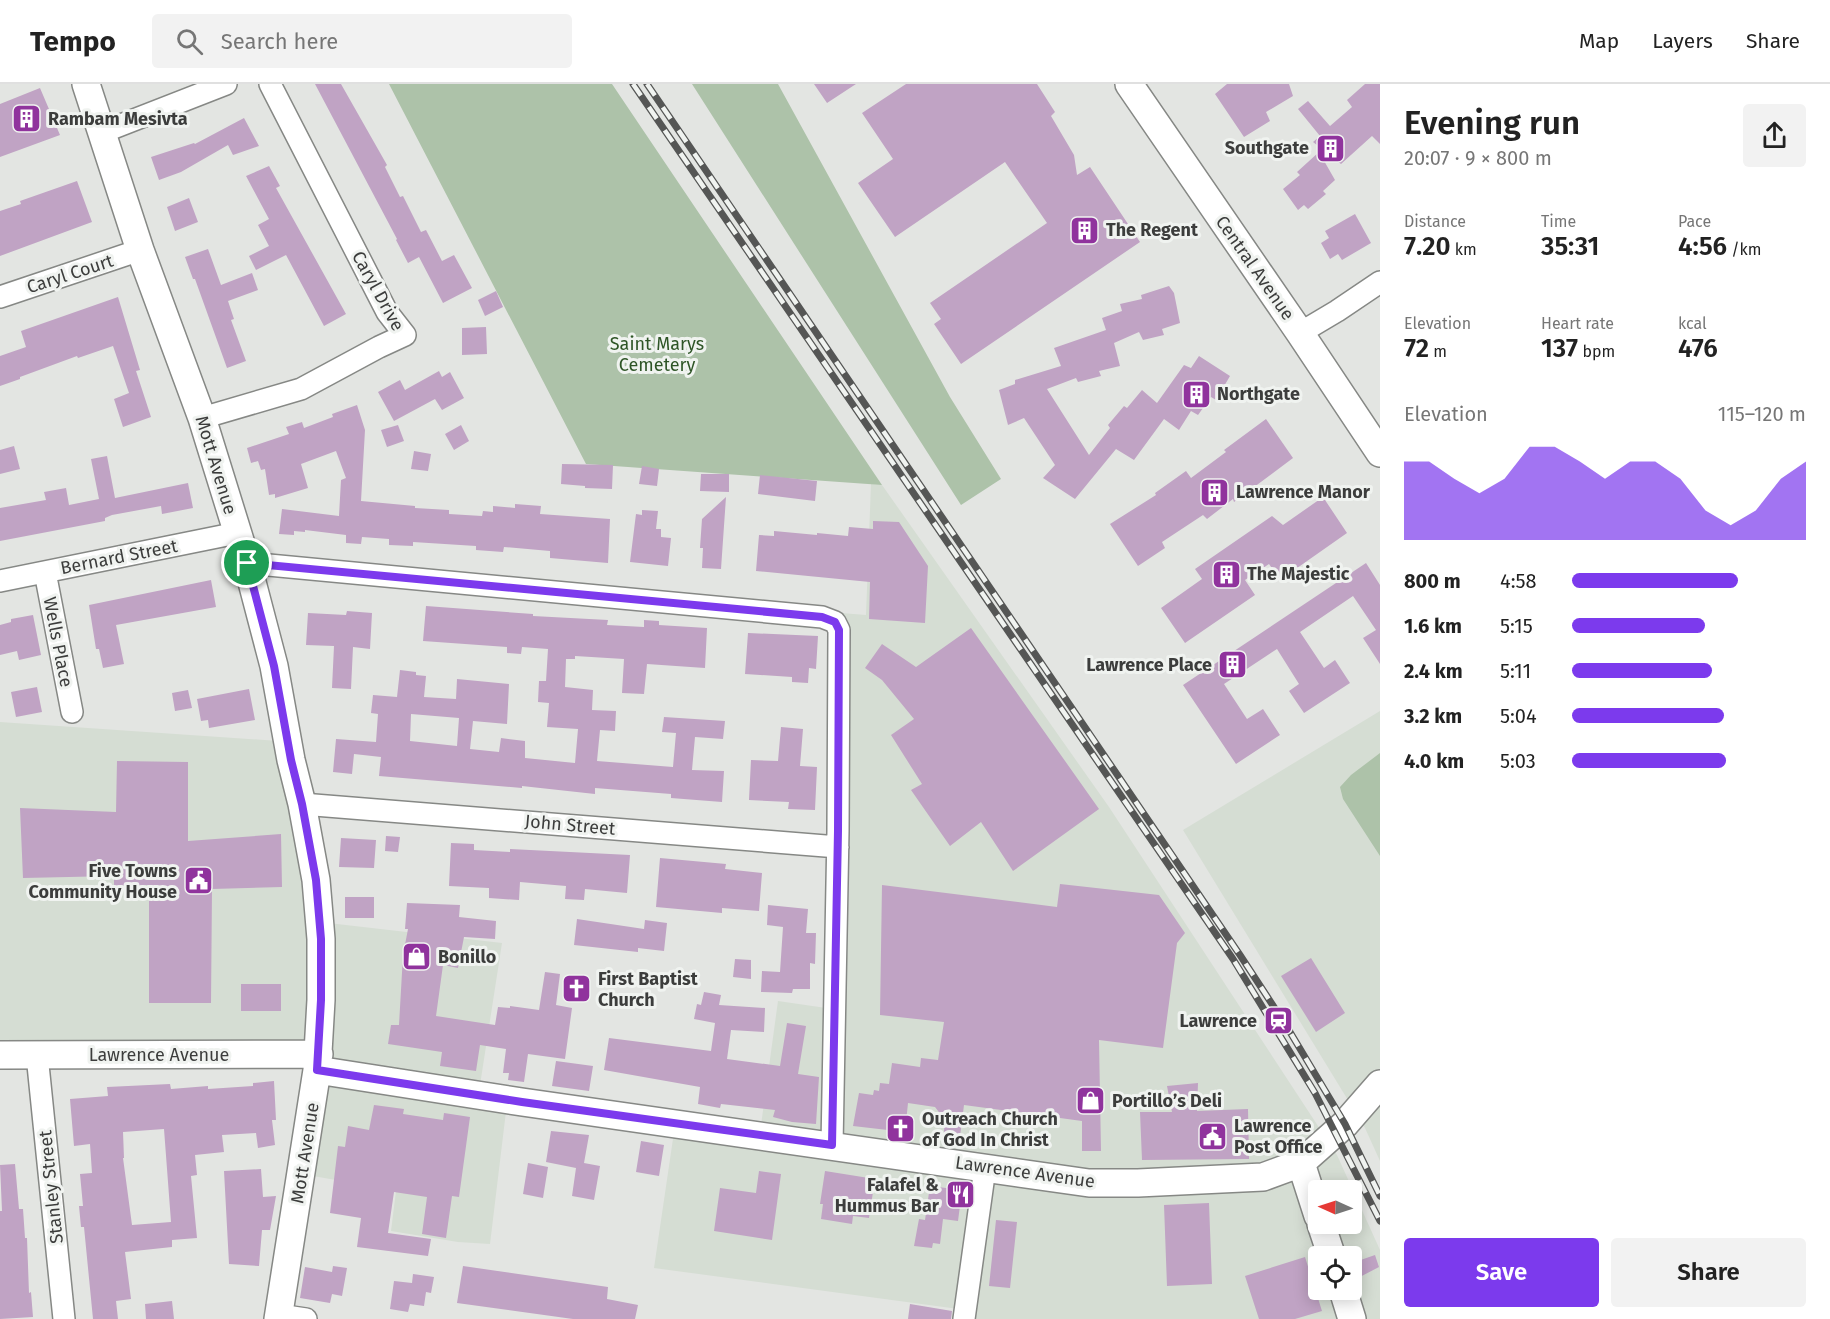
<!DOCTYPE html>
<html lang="en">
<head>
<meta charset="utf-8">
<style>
  :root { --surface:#fff; --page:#f2f2f2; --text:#222; --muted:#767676; --line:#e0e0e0; --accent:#7c3aed }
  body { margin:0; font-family:"Fira Sans",sans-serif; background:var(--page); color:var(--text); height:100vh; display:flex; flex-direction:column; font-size:22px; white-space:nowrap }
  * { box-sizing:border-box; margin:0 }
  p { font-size:20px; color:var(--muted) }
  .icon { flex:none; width:33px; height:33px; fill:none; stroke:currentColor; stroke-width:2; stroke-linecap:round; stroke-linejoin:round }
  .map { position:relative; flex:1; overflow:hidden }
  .sheet { display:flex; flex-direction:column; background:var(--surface); width:450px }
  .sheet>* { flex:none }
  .needle { width:39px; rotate:273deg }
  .buttons { position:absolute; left:1308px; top:1096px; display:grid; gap:12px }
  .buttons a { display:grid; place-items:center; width:54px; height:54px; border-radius:6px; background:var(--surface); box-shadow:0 3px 15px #0003; font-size:30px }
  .pin { position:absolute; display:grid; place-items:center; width:51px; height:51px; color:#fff; margin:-26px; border:3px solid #fff; border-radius:50%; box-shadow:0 2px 6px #0007 }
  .round { display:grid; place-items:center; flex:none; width:63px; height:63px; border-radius:6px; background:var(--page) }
  .overview { display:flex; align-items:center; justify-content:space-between; height:102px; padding:0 24px }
  h1 { font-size:33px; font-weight:600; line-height:45px }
  .metrics { display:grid; grid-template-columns:repeat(3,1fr); gap:9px; height:102px; padding:6px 24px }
  .metrics div { display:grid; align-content:center }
  .metrics b { font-size:26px; font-weight:600 }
  .metrics small { font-size:16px; font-weight:400 }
  .metrics p { font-size:16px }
  .chart { height:168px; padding:12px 24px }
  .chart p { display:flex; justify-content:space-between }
  .chart svg { width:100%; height:108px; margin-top:6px; fill:var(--accent); opacity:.7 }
  .cta { display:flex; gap:12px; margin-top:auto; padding:12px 24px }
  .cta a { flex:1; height:69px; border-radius:6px; background:var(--accent); color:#fff; font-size:24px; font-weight:600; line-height:69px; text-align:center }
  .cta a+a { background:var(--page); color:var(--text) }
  ul { padding:0 24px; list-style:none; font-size:20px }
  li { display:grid; grid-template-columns:96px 72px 1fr; align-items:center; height:45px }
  li i { height:15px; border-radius:8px; background:var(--accent) }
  header { display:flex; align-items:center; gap:36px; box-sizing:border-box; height:84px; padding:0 30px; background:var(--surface); border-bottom:2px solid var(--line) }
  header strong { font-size:28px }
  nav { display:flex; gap:33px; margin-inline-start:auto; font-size:21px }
  .search { width:420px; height:54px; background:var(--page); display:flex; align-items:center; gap:15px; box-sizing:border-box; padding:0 21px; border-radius:6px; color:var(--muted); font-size:22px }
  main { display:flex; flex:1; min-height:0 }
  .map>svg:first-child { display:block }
  .built { fill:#d5ddd3; fill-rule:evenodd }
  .green { fill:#adc2a9 }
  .building { fill:#c0a3c4; fill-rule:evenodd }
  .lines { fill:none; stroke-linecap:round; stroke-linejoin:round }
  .minor-casing { stroke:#868885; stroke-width:24 }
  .tertiary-casing { stroke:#868885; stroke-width:30 }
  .minor { stroke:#fff; stroke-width:21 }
  .tertiary { stroke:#fff; stroke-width:27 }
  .rail-casing { stroke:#555655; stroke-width:7 }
  .rail { stroke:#f0f3f0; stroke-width:4.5; stroke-dasharray:14; stroke-linecap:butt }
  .route-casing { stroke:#fff; stroke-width:12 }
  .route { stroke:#7c3aed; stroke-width:8 }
  .labels { text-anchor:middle; stroke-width:6; stroke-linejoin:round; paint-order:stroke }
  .poi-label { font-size:18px; font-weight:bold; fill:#3c3d3c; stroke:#f0f3f0; text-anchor:start }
  .street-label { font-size:18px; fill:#3c3d3c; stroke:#f0f3f0 }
  .park-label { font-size:18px; fill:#2e5526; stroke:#f0f3f0 }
</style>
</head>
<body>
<header>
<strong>Tempo</strong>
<div class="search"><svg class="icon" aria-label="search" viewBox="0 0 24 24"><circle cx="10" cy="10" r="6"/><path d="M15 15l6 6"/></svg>Search here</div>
<nav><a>Map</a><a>Layers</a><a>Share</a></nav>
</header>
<main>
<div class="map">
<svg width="1380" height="1235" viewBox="0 0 1380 1235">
  <rect width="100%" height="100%" fill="#e3e5e2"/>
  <path class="built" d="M871,400L882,401L1109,723L1337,1071L1380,1166V1235H966V1226L654,1184L674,1048L758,1063L778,917L833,925L841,529L866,531ZM1318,1107H1352V1140H1318ZM1318,1173H1352V1206H1318Z
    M1380,627V1077L1365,1044L1183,746Z
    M0,638L279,657L311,837L502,859L478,1014L507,1019L490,1160L458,1158L391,1147L397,1099L375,1103L302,1090L309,958H0Z"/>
  <path class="green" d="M389,0H612L882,401L586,380Z
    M692,0H778L950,313L1001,395L961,421Z
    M1380,669V772L1343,715L1340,703L1351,691Z"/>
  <path class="building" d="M315,0H341L387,81L385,83L400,113L403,112L421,148L426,146L442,177L454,171L472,204L443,219L419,173L408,179L396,156L397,155Z
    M814,0H856L827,19Z
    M906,0H1037L1055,28L1051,32L1074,71L1077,91L1090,83L1140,158L961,280L934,240L941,235L930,219L1047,139L1005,78L895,153L858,99L893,75L862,29Z
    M1227,0H1289L1293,12L1266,28L1270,37L1244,53L1215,10Z
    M1365,0H1380V60L1372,52L1341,80L1313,58L1320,52L1298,25L1308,17L1330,42L1352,23L1347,16Z
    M40,4L60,51L0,73V20Z
    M244,34L259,62L233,71L228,61L181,88L159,96L151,73L194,59L195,60Z
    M1319,68L1335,96L1323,107L1326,110L1308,125L1304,121L1298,126L1283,105L1300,91L1297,88Z
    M269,82L280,102L276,104L346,230L324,242L286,171L256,186L249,172L269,162L258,141L269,135L246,92Z
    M77,97L92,138L0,172V127L21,120L20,117Z
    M189,114L198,138L175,147L167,123Z
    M1355,130L1371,159L1342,176L1338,170L1330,175L1321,159L1329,154L1325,147Z
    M208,165L221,201L252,189L258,206L228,217L234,235L231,236L246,277L227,284L195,195H193L185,173Z
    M1169,202L1174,209L1180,239L1162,245L1164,251L1143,256L1139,248L1114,259L1120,282L1099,287L1101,292L1078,298L1076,294L1047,305L1089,371L1110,344L1108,341L1124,322L1127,324L1142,306L1157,319L1184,281L1191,284L1199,272L1230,292L1216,316L1211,313L1198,331L1191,327L1179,346L1164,335L1134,376L1116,365L1075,415L1043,394L1055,381L1024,334L1008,341L999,306L1015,300V296L1061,282L1054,264L1106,246L1102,234L1122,227L1120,220L1142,215L1141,211Z
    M496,207L503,223L485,232L478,216Z
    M118,213L140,286L136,287L151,333L123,343L114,315L129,309L113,262L78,274L77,272L20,293V295L0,302V272L26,263L21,247Z
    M486,243L487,270L462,271V244Z
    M439,287L442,293L450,288L464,314L442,326L435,315L394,337L378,308L400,296L405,306Z
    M357,321L365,346L361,417L415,422V424L449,426V430L482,432L483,427L493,428V422L515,424V420L541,422L540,430L610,435L608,479L550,474V467L504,463L503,468L476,466V462L413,458V462L389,461V455L362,453L361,460L346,459V451L305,446V448L294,447V451L279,450L282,425L339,432L341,396L346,394L336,367L301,380L308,404L275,414V410L269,411L265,385L261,386L258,377L251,379L247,364L289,350L286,343L302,338L304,344L333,333L332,330Z
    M1266,335L1293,374L1234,418L1233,415L1207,435L1203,431L1162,458L1165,464L1138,482L1110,440L1156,411L1155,409L1186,387L1191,394L1226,368L1224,366Z
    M398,341L404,357L387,363L381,346Z
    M461,341L469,357L454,366L445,350Z
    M14,362L20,385L0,390V366Z
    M414,367L431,370L428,387L411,385Z
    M107,372L115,414L188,399L193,424L162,430L161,422L112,431L105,434V437L0,457V424L46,416L44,408L66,404L69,421L99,415L91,375Z
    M562,380L613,381L612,405L585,404V402L561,400Z
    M642,382L659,385L657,402L639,400Z
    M701,390H729V408L700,407Z
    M760,391L817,397L815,417L758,410Z
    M726,413L721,485L702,484L703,464H700L702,435Z
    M1323,413L1347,449L1280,496L1269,480L1245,496L1255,511L1185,559L1161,524L1202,495L1195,485L1272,432L1283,441Z
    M642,426L658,427L656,445H661V453L671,454L668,482L630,478L636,430L642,431Z
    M873,437L899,438L928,482L925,539L869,535L870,498L756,487L759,451L774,452V447L817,451V449L848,452L849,443L873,445Z
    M1366,479L1380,501V580L1363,554L1376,546L1353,512L1300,548L1324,584L1335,576L1350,599L1304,629L1289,607L1299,600L1277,565L1224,600L1247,635L1263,625L1280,651L1236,680L1183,601Z
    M211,496L216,523L116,541L124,580L103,584L99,565H96L89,521Z
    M426,522L533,530V532L608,536L607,541L644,543V536L659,537V541L707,544L705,584L647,580L644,610L622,609L624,575L575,572V575H566L565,603L593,606L592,626L616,627L615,647L600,646L597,677L673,683L676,649L662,648L664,633L725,637L723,655L695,653L692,686L724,687L722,718L671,714V710L595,704V710L522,702V704L379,692L381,673L354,670L352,690L333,688L336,655L376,658L378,630L371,629L373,611L397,613L400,586L416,588V591L426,592L424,613L456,615L457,595L509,600L507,640L473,637L470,665L499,668L501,654L525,657V674L575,679L578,645L547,643L549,619L538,618L539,597H546L548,565L522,563L521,570L507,569V563L423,557ZM411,630L459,634L457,662L410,657Z
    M347,527L372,529L370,565L353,563L351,605L332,604L334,562L306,561L308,529L346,531Z
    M33,531L41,571L19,576L17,567L0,571V541L11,538V535Z
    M971,544L1099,725L1013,787L981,738L950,762L911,706L922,700L891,651L914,635L882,596L865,584L882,560L916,583Z
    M748,549L818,552L816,585L809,584L808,599L792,598V593L745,590Z
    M37,603L42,628L16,633L11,608Z
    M249,605L255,636L209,644L208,636L201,637L197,615Z
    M188,606L192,624L175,627L172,609Z
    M781,643L803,645L800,682L817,683L815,726L788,725L789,718L749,716L751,676L778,677Z
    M117,677L188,678V757L281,750L282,803L212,805L211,919H149V801L114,802V792L23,794L20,724L116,728Z
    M386,752L400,753L398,768L385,767Z
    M341,754L376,756L374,784L339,783Z
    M451,759L474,760V766L510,768V765L630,771L627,809L585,805L584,816L565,815L566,802L520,798L519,816L489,814V804L449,802Z
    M660,774L726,780L725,785L762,789L759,827L722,824V829L656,823Z
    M1060,800L1159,811L1185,849L1177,859L1163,964L1099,956L1101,1067H1082V1037L964,1021L959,1060L943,1058L945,1036L935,1023L908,1019L905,1048L853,1042L859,1009L873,1011L874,1006L879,1007L880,999L889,1000L892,979L920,983L921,974L938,976L944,938L880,931L882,801L1057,823Z
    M345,813H374V834H345Z
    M407,819L460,821L459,833L496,837L495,855L464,853L458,884L443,881L436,932L495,941L498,923L510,924V922L539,926L545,888L560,890L556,921L572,924L565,975L528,970L524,998L508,996L509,989H503L506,965L480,961L476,987L440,982L442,968L388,960L391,941H399L403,871L408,845H405Z
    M768,821L808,825L806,849H816L815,880L810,879V905H793L792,909L761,908L762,887L780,888L783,843L767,841Z
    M577,835L644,845L645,836L667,839L664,867L638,864V868L574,861Z
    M1311,874L1345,929L1316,948L1281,892Z
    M735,875L751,876V895L733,893Z
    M241,900H281V927H241Z
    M704,908L721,911L719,921L765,924L764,948L731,946L727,975L780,982L787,939L806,942L798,990L819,993L816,1040L792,1038L773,1033L775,1026L721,1020L720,1024L698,1020L700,1003L604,986L609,954L711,967L715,939L694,935L697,920L701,921Z
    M556,977L593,982L589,1007L552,1002Z
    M274,997L276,1036H272L275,1061L258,1064L256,1049L222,1051L224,1068L195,1071L197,1091L191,1092L197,1154L172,1156V1163L125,1168L131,1215L116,1217L118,1235H93L84,1143H81L79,1122H83L80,1090L92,1089L90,1060L74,1062L70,1015L108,1012L107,1003L170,1000L171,1005L208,1002V1005L253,1002V999ZM164,1045L171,1138L132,1141L123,1074H124L123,1048Z
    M1198,999L1197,1027L1248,1025L1249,1075L1142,1076L1140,1028H1172L1167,1002Z
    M374,1021L404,1025L403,1030L443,1036L444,1029L470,1033L459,1113L452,1112L446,1154L422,1150L427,1113L394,1108L388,1149L431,1155L428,1172L357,1163L361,1134L330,1129L338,1062L345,1063L348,1042L369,1046Z
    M551,1047L589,1051L584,1079L600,1082L594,1116L572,1112L576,1084L546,1078Z
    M641,1057L664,1061L659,1092L636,1088Z
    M528,1079L548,1083L543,1114L523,1110Z
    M15,1080L19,1125H23L25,1154H27L29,1209L31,1208L33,1233L0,1235V1127H2L0,1081Z
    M261,1085L263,1113L276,1112L270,1146H262L259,1182L229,1180L224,1087Z
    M759,1087L781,1090L772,1156L714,1147L720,1104L756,1109Z
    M825,1087L875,1095L869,1134L853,1132L852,1140L821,1135L823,1120H820Z
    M930,1102L962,1106L958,1137L943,1135L940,1160L933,1159L932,1164L914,1162L919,1135L925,1136Z
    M1209,1119L1212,1200L1167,1202L1164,1121Z
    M996,1136L1017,1138L1010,1204L989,1202Z
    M1375,1171L1379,1183L1356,1195L1352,1179Z
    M1305,1173L1322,1227L1295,1235H1259L1245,1192Z
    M333,1182L347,1184L342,1212L332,1210L330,1219L300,1214L305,1183L332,1188Z
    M463,1182L608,1203L607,1215L638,1221L635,1235H573L457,1219Z
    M413,1190L434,1193L431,1209L426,1208L424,1222L410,1220L408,1228L390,1225L394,1197L412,1199Z
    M172,1217L174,1235H146L145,1220Z
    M910,1220L952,1227L951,1235H908Z"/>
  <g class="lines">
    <defs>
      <path id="minor" d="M103,48L226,0
        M0,213L140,166
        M1300,249L1337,227L1380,198
        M202,334L301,305L379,263L405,251L387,228L270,0
        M247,479L822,533L835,538L839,546L838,747L832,1061
        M45,488L72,628
        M0,497L237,449
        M302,720L838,763
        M37,971L64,1235
        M279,1231L306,1235
        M964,1235L985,1084"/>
      <path id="tertiary" d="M86,0L140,166L202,334L247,479L274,582L291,676L302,720L316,796L321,855V916L317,986L278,1235
        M1129,0L1300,249L1380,369
        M0,971L319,970
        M317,986L522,1018L1089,1099H1138L1263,1093L1301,1079L1345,1040L1380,1000
        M1301,1079L1318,1132
        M1321,1140L1332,1173
        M1343,1206L1352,1235"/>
    </defs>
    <use href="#minor" class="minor-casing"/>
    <use href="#tertiary" class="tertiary-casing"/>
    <use href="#minor" class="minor"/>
    <use href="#tertiary" class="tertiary"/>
    <defs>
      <path id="rail" d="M633,0L1233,875L1315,1009L1380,1137
        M647,0L1240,871L1287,943L1345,1040L1380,1112"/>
    </defs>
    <use href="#rail" class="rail-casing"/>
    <use href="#rail" class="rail"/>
  </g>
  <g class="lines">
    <defs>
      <path id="route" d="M247,479L822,533L835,538L839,546L838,747L832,1061L522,1018L317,986L321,916V855L316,796L302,720L291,676L274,582Z"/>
    </defs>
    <use href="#route" class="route-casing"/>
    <use href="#route" class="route"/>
  </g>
  <defs>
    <symbol id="building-square" viewBox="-11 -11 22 22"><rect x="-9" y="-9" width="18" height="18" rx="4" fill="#90339d" stroke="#f0f3f0"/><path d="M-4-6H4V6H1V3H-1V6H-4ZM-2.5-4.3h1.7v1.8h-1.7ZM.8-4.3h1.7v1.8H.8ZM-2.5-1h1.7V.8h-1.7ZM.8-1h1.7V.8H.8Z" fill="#fff"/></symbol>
    <symbol id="civic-square" viewBox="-11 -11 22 22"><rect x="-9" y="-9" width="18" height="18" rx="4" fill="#90339d" stroke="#f0f3f0"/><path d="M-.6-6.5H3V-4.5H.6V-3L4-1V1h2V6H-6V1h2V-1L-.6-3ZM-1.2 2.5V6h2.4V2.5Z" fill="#fff"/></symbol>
    <symbol id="shop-square" viewBox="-11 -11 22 22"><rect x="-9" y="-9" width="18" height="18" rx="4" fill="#90339d" stroke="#f0f3f0"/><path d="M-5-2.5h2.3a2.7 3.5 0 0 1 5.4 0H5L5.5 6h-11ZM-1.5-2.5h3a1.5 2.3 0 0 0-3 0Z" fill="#fff"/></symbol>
    <symbol id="church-square" viewBox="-11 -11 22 22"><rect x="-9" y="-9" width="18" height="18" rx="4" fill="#90339d" stroke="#f0f3f0"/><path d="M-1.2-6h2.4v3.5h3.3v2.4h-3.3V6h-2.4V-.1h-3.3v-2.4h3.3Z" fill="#fff"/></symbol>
    <symbol id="station-square" viewBox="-11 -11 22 22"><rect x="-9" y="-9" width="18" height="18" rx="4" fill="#90339d" stroke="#f0f3f0"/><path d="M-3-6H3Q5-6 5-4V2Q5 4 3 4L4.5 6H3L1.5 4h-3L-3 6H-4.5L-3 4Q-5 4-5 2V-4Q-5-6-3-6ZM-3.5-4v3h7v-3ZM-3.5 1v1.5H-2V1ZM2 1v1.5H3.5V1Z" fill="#fff"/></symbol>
    <symbol id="restaurant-square" viewBox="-11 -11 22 22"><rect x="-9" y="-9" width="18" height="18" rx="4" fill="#90339d" stroke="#f0f3f0"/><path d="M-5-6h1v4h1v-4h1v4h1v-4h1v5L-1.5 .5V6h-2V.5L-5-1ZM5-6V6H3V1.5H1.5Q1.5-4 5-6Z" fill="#fff"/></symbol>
  </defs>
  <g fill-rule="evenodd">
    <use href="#building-square" x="10" y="18" width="33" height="33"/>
    <use href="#building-square" x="1314" y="48" width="33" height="33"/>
    <use href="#building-square" x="1068" y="130" width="33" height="33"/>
    <use href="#building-square" x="1180" y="294" width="33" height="33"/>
    <use href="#building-square" x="1198" y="392" width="33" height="33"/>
    <use href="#building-square" x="1210" y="474" width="33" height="33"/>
    <use href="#building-square" x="1216" y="564" width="33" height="33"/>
    <use href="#civic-square" x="182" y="780" width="33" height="33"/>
    <use href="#shop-square" x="400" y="856" width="33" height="33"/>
    <use href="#church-square" x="560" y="888" width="33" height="33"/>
    <use href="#station-square" x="1262" y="920" width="33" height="33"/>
    <use href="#shop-square" x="1074" y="1000" width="33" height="33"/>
    <use href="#church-square" x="884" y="1028" width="33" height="33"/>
    <use href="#civic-square" x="1196" y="1036" width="33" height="33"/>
    <use href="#restaurant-square" x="944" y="1094" width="33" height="33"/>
  </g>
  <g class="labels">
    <g class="poi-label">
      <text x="48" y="41">Rambam Mesivta</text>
      <text x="1309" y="70" text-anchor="end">Southgate</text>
      <text x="1106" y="152">The Regent</text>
      <text x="1217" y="316">Northgate</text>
      <text x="1236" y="414">Lawrence Manor</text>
      <text x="1247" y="496">The Majestic</text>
      <text x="1212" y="587" text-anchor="end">Lawrence Place</text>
      <text x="177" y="793" text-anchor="end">Five Towns<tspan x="177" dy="21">Community House</tspan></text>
      <text x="438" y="879">Bonillo</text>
      <text x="598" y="901">First Baptist<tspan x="598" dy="21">Church</tspan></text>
      <text x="1257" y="943" text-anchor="end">Lawrence</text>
      <text x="1112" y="1023">Portillo’s Deli</text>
      <text x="922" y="1041">Outreach Church<tspan x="922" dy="21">of God In Christ</tspan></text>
      <text x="1234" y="1048">Lawrence<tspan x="1234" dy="21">Post Office</tspan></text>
      <text x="939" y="1107" text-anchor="end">Falafel &amp;<tspan x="939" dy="21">Hummus Bar</tspan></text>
    </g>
    <g class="street-label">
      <text transform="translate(1255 184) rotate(55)" y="6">Central Avenue</text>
      <text transform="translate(70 190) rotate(-18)" y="6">Caryl Court</text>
      <text transform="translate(378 207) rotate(61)" y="6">Caryl Drive</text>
      <text transform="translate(216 381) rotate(73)" y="6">Mott Avenue</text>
      <text transform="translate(119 473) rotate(-11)" y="6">Bernard Street</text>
      <text transform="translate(58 558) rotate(79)" y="6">Wells Place</text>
      <text transform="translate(570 741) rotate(5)" y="6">John Street</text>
      <text x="159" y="977">Lawrence Avenue</text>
      <text transform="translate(305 1069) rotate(-81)" y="6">Mott Avenue</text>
      <text transform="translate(1025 1088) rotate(8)" y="6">Lawrence Avenue</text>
      <text transform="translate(51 1103) rotate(-96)" y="6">Stanley Street</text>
    </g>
    <g class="park-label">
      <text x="657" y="266">Saint Marys<tspan x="657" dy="21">Cemetery</tspan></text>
    </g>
  </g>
</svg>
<div class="buttons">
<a><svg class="needle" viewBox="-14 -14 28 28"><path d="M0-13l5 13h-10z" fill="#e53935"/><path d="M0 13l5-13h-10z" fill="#767676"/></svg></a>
<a><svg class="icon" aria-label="locate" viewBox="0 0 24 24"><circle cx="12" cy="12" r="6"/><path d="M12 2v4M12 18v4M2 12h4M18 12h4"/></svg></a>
</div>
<div class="pin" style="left:247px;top:479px;background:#1e9e55"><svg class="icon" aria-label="arrive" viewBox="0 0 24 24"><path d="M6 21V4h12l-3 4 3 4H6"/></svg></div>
</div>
<section class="sheet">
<div class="overview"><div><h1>Evening run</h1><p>20:07 · 9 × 800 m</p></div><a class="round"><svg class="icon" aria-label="share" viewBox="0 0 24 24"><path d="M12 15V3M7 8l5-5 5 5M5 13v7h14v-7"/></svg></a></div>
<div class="metrics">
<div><p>Distance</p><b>7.20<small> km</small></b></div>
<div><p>Time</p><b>35:31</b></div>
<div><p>Pace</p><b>4:56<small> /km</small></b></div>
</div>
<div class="metrics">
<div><p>Elevation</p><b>72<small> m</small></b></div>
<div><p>Heart rate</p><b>137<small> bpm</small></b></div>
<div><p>kcal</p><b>476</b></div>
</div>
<div class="chart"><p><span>Elevation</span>115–120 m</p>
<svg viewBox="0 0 160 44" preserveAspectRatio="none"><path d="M0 44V12L10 12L20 19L30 25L40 19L50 6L60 6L70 12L80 19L90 12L100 12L110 19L120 32L130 38L140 32L150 19L160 12V44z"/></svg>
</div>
<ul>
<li><b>800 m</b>4:58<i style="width:71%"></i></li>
<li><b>1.6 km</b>5:15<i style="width:57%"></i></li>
<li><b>2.4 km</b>5:11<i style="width:60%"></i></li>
<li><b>3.2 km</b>5:04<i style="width:65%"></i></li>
<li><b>4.0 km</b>5:03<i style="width:66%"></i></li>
</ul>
<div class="cta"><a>Save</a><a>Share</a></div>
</section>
</main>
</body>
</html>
